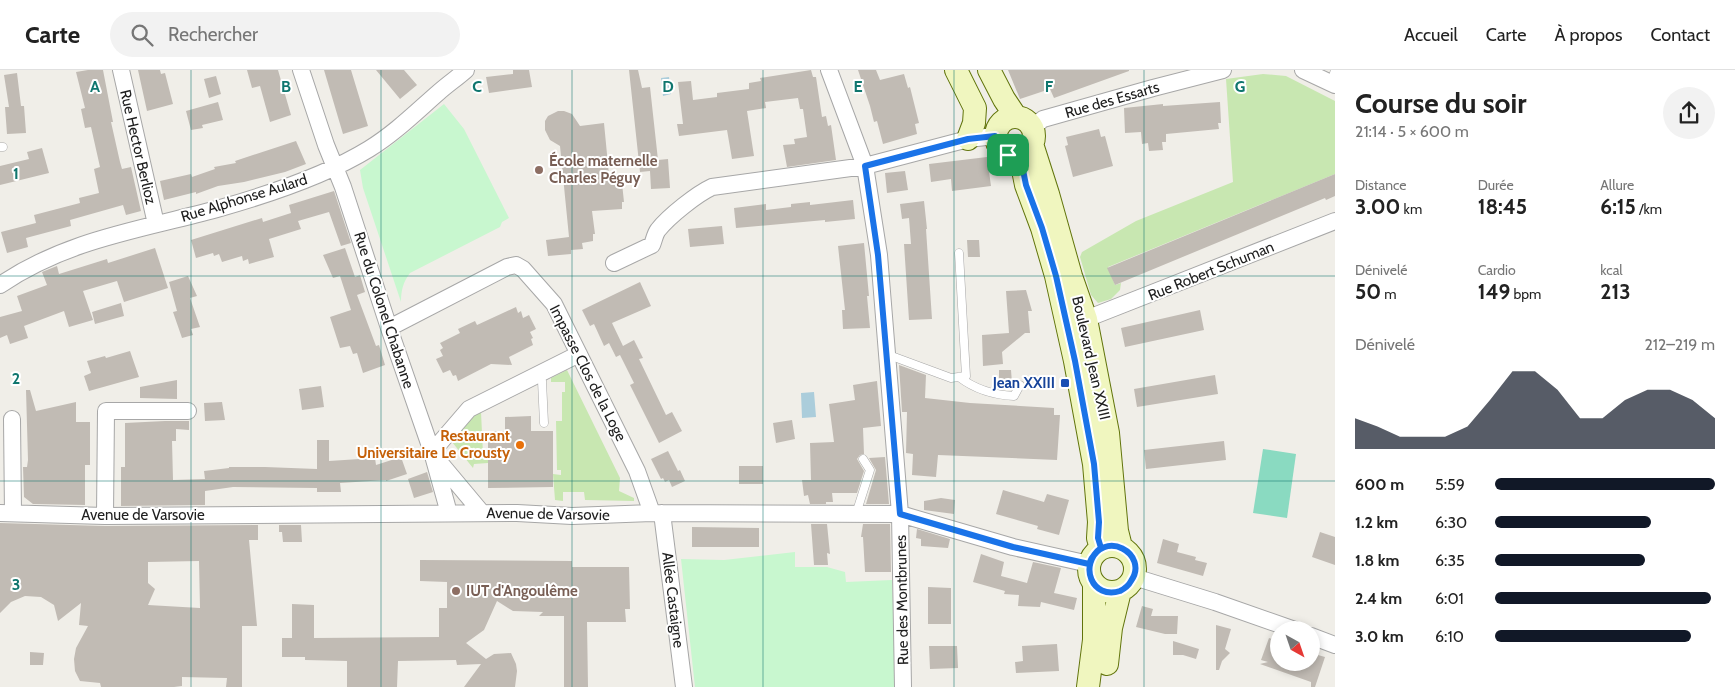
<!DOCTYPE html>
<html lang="fr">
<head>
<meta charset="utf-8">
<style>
  :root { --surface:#fff; --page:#f2f2f2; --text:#222; --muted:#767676; --line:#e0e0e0; --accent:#111827 }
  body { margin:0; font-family:Cabin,sans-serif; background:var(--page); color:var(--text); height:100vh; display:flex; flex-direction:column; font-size:19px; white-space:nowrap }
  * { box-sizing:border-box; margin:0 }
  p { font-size:16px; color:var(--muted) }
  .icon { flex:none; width:28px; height:28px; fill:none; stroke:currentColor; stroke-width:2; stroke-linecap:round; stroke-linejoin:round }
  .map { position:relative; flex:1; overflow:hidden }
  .sheet { display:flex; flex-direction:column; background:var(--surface); width:400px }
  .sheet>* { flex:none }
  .needle { width:32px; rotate:140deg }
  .fabs { position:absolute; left:1270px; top:551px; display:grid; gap:10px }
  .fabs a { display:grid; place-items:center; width:50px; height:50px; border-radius:50%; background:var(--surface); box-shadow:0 2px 8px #0003; font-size:25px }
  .pin { position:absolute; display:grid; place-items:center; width:42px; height:42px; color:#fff; margin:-21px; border-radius:10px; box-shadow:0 2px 8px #0006 }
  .round { display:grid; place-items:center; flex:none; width:52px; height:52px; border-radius:26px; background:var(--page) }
  .summary { display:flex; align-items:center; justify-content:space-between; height:85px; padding:0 20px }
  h1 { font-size:28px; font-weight:800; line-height:38px }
  .figures { display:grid; grid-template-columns:repeat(3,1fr); gap:8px; height:85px; padding:5px 20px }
  .figures div { display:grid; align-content:center }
  .figures b { font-size:21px; font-weight:800 }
  .figures small { font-size:14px; font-weight:400 }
  .figures p { font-size:14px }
  .chart { height:140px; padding:10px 20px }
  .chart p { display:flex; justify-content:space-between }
  .chart svg { width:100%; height:90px; margin-top:5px; fill:var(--accent); opacity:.7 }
  ul { padding:0 20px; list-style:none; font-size:16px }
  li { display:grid; grid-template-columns:80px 60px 1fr; align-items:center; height:38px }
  li i { height:12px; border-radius:6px; background:var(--accent) }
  header { display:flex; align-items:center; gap:30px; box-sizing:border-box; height:70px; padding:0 25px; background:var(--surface); border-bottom:1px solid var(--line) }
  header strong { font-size:24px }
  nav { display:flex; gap:28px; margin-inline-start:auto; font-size:18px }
  .search { width:350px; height:45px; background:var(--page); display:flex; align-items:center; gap:12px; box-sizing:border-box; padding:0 18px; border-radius:28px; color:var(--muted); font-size:19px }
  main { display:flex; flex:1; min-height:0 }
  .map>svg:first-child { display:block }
  .grass { fill:#c8e7b1 }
  .park { fill:#c8f7cf }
  .pitch { fill:#8adac1 }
  .water { fill:#abcddb }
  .building { fill:#c1bbb4; fill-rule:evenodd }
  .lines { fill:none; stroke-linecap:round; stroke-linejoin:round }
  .lane-casing { stroke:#a7a7a7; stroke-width:9 }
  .street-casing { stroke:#a7a7a7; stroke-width:18 }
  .secondary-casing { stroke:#61740b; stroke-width:24 }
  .lane { stroke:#fff; stroke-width:8 }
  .street { stroke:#fff; stroke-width:16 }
  .secondary { stroke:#f0f6bf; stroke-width:22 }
  .route-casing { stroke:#fff; stroke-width:10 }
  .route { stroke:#1a73e8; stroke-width:6 }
  .grid { fill:none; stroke:#0f766e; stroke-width:1; stroke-opacity:0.55 }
  .education-dot { fill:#8d6e63; stroke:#fff; stroke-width:2 }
  .transit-dot { fill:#1a4fb4; stroke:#fff; stroke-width:2 }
  .food-dot { fill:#e8710a; stroke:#fff; stroke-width:2 }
  .labels { text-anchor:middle; stroke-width:4; stroke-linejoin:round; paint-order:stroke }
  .street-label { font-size:15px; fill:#202020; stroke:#fff }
  .education-label { font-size:15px; font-weight:bold; fill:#785e54; stroke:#fff; text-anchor:start }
  .transit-label { font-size:15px; font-weight:bold; fill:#164399; stroke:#fff; text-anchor:end }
  .food-label { font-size:15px; font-weight:bold; fill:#c56008; stroke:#fff; text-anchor:end }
  .grid-label { font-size:16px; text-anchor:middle; font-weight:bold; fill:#0f766e; stroke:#fff; stroke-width:4; stroke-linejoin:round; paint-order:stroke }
</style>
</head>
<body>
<header>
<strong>Carte</strong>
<div class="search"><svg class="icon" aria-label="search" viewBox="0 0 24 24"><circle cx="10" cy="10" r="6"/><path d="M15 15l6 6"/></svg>Rechercher</div>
<nav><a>Accueil</a><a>Carte</a><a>À propos</a><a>Contact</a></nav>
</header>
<main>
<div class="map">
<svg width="1335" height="617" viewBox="0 0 1335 617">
  <rect width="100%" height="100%" fill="#f0eee8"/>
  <path class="grass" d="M1263,4L1286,6L1335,31V104L1108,197L1115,215L1121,213L1120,220L1111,229L1098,233L1091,225L1080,187L1082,182L1136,151L1233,112L1226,9Z
    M567,300L620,408L619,421L634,428V431L585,430L584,422H563V431L555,430L553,404L561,405V400H557L556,351H562V322H565V312H551V308Z
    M481,342L483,384L488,385V393L474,394L473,398L452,372L475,345Z"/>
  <path class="park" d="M444,34L464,59L509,148L502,152L500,157L410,203C403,212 401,221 401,232L363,118L360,100Z
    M795,482V497H827L845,502L846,512L892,510L896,617H695L681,489L724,490Z"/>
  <path class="pitch" d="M1263,379L1296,384L1287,448L1253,443Z"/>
  <path class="water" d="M669,7L671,24L663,26L661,8Z
    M814,322L816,347L802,348L801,323Z"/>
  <path class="building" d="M88,0H103L113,52H111L120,92L122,99L131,97L141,141L126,145L123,135L70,150L71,156L26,168L28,177L7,183L1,162L36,153L34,145L80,133L79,128L99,123L94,99L100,97L91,57L85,58L81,39L85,38L76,2Z
    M138,0H160L161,4L165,3L173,34L147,41Z
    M247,0H278L291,45L270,52L260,16L252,18Z
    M324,0H351L368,56L343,64Z
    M376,0H404L417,15L400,29Z
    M513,0H529L532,17L489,23L486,7L513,4Z
    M629,0H638L642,18L650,17L658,90L668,89L670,118L651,119L650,101L640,102Z
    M811,0L813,7H816L822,47L826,46L828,56L831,55L836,90L787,97L783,75L795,74L794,69L807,67L803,39H800L798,28L765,32L766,38L747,41L754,86L732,89L727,60L679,66L677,54H683L678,12L691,11L693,30L717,27V23L749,19V13L761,11L760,8Z
    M858,0H876L880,10L904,4L908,18L910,17L919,53L915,54L917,64L883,74L877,51L874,52L870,36Z
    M1008,0H1129V1L1054,28L1050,19L1020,29Z
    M17,3L21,36H24L26,63L7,64L5,37H9L4,5Z
    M216,6L221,24L209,28L204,9Z
    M218,32L223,50L202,55L203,58L191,60L186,41Z
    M1220,32L1221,53H1218L1219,59L1166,64V72H1162L1163,80L1149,81L1148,73L1142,74L1141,62L1125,63L1124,38L1163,34V36Z
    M558,41H564L572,44L580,56L604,53L609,105L621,104L624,132H622V139L592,141L595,164H593V171L582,173L583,179L571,180V184L548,186L546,170L569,167L560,76L550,70L545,60V51L548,46Z
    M1099,59L1101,67L1105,66L1113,96L1073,107L1065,76L1068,75L1066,67Z
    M296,71L306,94L285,102L244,112L218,116L196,124V122L164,130L160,111L191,104L192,107L215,99L214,97L236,93L235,91Z
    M42,78L49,103L0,115V96L29,89L27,82Z
    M987,87L991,116L952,121L951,109L931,112L929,94Z
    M905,101L908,120L887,123L885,103Z
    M1335,104V126L1326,130L1325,128L1115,215L1107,198Z
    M334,121L351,173L341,176L329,142L298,151L301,159L269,169L274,187L249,194L248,189L243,191L242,186L222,192L219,184L214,186L213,183L196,188L191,170L262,148L263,152L291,143L289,135Z
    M853,130L855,149L825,152V150L736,158L734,138L766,134V140L791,137V134L810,132V135Z
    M924,131L927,159H926L932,249L909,250L904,174H911L909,148L902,149L900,134Z
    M722,156L724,174L690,177L688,159Z
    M967,170H979L980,187H968Z
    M864,173L869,226H867L870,258L843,259L842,240H845L838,176Z
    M155,178L168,218L124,232L117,211L83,221L93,250L69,257L64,241L24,256L28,268L10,274L7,265L0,268V247L22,241L17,226L47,215L42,202L57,196L59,204L107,189L108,193Z
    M345,178L355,207L360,205L365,222L357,225L376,276L379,275L385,295L363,303L357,283L353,284L350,276L340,278L330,247L351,240L340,206L333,208L323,185Z
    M188,206L197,226L190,228L200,257L191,259L193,265L182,268L173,242L177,241L169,212Z
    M640,212L651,236L612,253L623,276L634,270L643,288L639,289L666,345L672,342L682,361L659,373L630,315L634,313L620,285L616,287L609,273L604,276L594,254L590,256L582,240Z
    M1026,220L1032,241H1028L1030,263H1025L1002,282L1003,294L983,296L982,265L1009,263L1006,221Z
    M121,233L124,246L95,254L92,242Z
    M516,237L518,243L521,241L523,248L529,245L536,259L530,262L533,268L531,269L533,275L509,287L512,295L491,294L458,311L456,305L453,306L450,300L443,303L436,289L443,286L440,280L443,278L440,273L460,263L458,259L475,251L477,255Z
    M1200,240L1204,260L1125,277L1121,258Z
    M130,281L139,307L89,321L84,306L91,303L87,291L105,286L106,288Z
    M899,295L926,305L925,328L970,333L1054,338V345H1060L1057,390L938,385L936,407L912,405L913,384L906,383L907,342H902Z
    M999,300H1011L1012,313H999Z
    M1215,305L1218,324L1137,337L1134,319Z
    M177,310V329L140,328V317Z
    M877,311L881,356L863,358L864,384L860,385L857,389L864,401L857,423H832L833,432H826V434H810L808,425L804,426L802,410H811L810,373L834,372L829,334L855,330L853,315Z
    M321,316L324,337L302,340L299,319Z
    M26,320H30L36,341L76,332V352H90V395H85V435L33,434L24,427L23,397H27L28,390Z
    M222,332L225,350L205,351L204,333Z
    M531,346V361H553V417L488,418V366H494V361H505V347Z
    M792,350L795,369L776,373L773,353Z
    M165,351H189V360L176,359V371H172L173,410L205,409L204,401L229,398V397H265L317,399V370H329V391L375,388L376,395L401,387L407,404L386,411V410L340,413L341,422H317V418L233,417L205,421V435L121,436V397H125V353Z
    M1224,371L1226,390L1146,399L1144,380Z
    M668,381L678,401L680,400L685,411L672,417L669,410L665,412L663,408L661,409L651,389Z
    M885,387L889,434H866L876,400L869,388Z
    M739,396H763V414H739Z
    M427,402L433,422L414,428L408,409Z
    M1003,420L1044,432L1047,424L1069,430L1059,465L1037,459L1038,456L996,444Z
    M941,428L955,430L954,444L924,440V431Z
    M0,453L105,456L258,455V470H249L257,556H242V617H226L227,608L182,607V616L174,617H101L100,613L80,611L75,601L74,589L76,578L88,556L79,555L81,533L58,551L54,535L41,527L25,526L11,532L0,543ZM199,491L200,538L148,535L155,519L148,513V492Z
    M811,454H827L830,484L827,483L828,495H814Z
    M863,454H890L891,502H865L863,467H861Z
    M279,455H301L302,472H283L282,462H279Z
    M692,457L759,458V477H692Z
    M917,459L950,469L948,478L921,476V469L916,468Z
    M1320,462L1335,467V495L1312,487Z
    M1163,469L1179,474L1177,482L1196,487L1195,490L1207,493L1203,506L1157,493Z
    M981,484L1004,492L1001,506L1027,513L1033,492L1061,498L1054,523L1077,528L1074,540L1041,532L1040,537L1018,536L1019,525L1004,524L1005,521L973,512Z
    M420,490L572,491V497H629L630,539H625L626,552H587L588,617H564V546H539L543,542L513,541L497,531L484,560L466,573L486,589L494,584L511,583L516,594L517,601L515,617H464L481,594L457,595L456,590L398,591L397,617H347V591L305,590V587H282V568H292V534L314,535V568L439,567V538H447V512L420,511Z
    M928,517L951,518V554H928Z
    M1142,536L1153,539L1151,546H1178L1177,564H1165L1136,557Z
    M1216,555L1231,559L1225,579L1230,583L1222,591L1219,600H1216Z
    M1269,568L1279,571V592H1311V583L1325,587L1315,617H1311V612L1260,594L1268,592L1261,590Z
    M1173,571L1199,579L1196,589L1183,585H1173Z
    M1057,574L1059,601L1016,603L1015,592L1023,591L1022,576Z
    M929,576H957L958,598L930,599Z
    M30,582L44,583L43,595H30Z"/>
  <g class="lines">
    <defs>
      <path id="lane" d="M1331,13L1335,0
        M0,77H3
        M886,284L951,308L966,306L959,183
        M539,304L542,311L544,353
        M959,307C976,320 994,325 1014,326L1020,315
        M856,444L870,400L863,389"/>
      <path id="street" d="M121,0L156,154
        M301,0L326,75L343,117L389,258L432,382L447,436V443
        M829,0L865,96L879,185L900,444L903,617
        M1303,0L1335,15
        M1032,58L1043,49L1153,18L1223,0
        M614,193L652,175C654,170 655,164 658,160C669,146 697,124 712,117L865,96L968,69L995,66
        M0,215C68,169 140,160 217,139C267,125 325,106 369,79C395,63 416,42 439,22C448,14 457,8 466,0
        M1086,249L1335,151
        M389,258L507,197L516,195L523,199L554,234L637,401L652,443
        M12,349L13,443
        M432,382L469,339L579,284
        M436,388L482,443
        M0,443L105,446L517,443L572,446L652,443L900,444L1013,477L1089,494
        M662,443L684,617
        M105,446L106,341H188
        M1134,507L1215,532L1295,560
        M1311,566L1335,575"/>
      <path id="secondary" d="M956,0L975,38L974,53L968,69
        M989,0L1004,29L1016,47
        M996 66a19 19 0 1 1 38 0a19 19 0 1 1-38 0Z
        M1032,74L1048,124L1071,206L1086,249L1108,363L1117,461L1121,477
        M1020,85L1026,115L1042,158L1056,206L1075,291L1094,394L1099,452L1098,468L1101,478
        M1089 499a23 23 0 1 1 46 0a23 23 0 1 1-46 0Z
        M1107,594L1111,558L1120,521
        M1088,617L1094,570V515"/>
    </defs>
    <use href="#lane" class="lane-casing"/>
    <use href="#street" class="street-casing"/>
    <use href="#secondary" class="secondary-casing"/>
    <use href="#lane" class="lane"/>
    <use href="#street" class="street"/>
    <use href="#secondary" class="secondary"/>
  </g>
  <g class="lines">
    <defs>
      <path id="route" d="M1008,85H1020L1026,115L1042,158L1056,206L1075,291L1094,394L1099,452L1098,468L1101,478C1078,495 1092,530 1120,521C1124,519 1129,515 1131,511C1150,484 1103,457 1089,494L1013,477L900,444L878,185L865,96L968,69L995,66L998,77L1008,85"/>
    </defs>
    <use href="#route" class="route-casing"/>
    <use href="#route" class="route"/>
  </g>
  <path class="grid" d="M191,0V617M381,0V617M572,0V617M763,0V617M954,0V617M1144,0V617M0,206H1335M0,411H1335"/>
  <g class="education-dot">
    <circle cx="539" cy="100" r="5"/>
    <circle cx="456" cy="521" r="5"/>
  </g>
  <rect class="transit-dot" x="1060" y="308" width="10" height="10" rx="2.5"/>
  <circle class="food-dot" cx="520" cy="375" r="5"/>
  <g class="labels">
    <g class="street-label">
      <text transform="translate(1112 30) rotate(-16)" y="5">Rue des Essarts</text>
      <text transform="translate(138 77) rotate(77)" y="5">Rue Hector Berlioz</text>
      <text transform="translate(244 128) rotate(-17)" y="5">Rue Alphonse Aulard</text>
      <text transform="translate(1211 201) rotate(-22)" y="5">Rue Robert Schuman</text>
      <text transform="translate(384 240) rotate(72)" y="5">Rue du Colonel Chabanne</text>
      <text transform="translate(1091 288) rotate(77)" y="5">Boulevard Jean XXIII</text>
      <text transform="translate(588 303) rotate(63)" y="5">Impasse Clos de la Loge</text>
      <text transform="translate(548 444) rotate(1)" y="5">Avenue de Varsovie</text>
      <text x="143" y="450">Avenue de Varsovie</text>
      <text transform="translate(673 530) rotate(83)" y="5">Allée Castaigne</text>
      <text transform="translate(902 530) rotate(-91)" y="5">Rue des Montbrunes</text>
    </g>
    <g class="education-label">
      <text x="549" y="96">École maternelle<tspan x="549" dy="17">Charles Péguy</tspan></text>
      <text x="466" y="526">IUT d'Angoulême</text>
    </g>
    <g class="transit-label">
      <text x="1055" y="318">Jean XXIII</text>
    </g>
    <g class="food-label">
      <text x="510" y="371">Restaurant<tspan x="510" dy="17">Universitaire Le Crousty</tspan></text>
    </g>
  </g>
  <g class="grid-label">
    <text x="95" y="22">A</text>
    <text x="286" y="22">B</text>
    <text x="477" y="22">C</text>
    <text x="668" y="22">D</text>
    <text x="858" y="22">E</text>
    <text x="1049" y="22">F</text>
    <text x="1240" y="22">G</text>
    <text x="16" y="109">1</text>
    <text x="16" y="314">2</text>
    <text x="16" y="520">3</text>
  </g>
</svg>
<div class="fabs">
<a><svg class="needle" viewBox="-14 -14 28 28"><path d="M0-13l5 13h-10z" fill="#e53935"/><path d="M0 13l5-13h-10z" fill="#767676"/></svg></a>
</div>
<div class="pin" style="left:1008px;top:85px;background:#1e9e55"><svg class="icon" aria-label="arrive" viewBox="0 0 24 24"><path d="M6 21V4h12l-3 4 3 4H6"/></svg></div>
</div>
<section class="sheet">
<div class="summary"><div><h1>Course du soir</h1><p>21:14 · 5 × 600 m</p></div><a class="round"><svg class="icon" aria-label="share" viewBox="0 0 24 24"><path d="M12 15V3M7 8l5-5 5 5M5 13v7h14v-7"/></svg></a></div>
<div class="figures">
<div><p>Distance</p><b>3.00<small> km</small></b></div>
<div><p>Durée</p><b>18:45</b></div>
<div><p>Allure</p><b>6:15<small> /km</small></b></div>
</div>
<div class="figures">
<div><p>Dénivelé</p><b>50<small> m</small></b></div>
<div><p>Cardio</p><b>149<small> bpm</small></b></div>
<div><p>kcal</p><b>213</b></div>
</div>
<div class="chart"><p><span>Dénivelé</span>212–219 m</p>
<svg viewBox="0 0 160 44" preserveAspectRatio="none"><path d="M0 44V29L10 33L20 38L30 38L40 38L50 33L60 20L70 6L80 6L90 15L100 29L110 29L120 20L130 15L140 15L150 20L160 29V44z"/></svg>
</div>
<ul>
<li><b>600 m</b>5:59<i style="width:100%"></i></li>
<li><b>1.2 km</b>6:30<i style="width:71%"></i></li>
<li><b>1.8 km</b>6:35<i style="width:68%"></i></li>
<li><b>2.4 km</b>6:01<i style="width:98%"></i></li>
<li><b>3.0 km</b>6:10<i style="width:89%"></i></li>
</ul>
</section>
</main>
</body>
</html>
